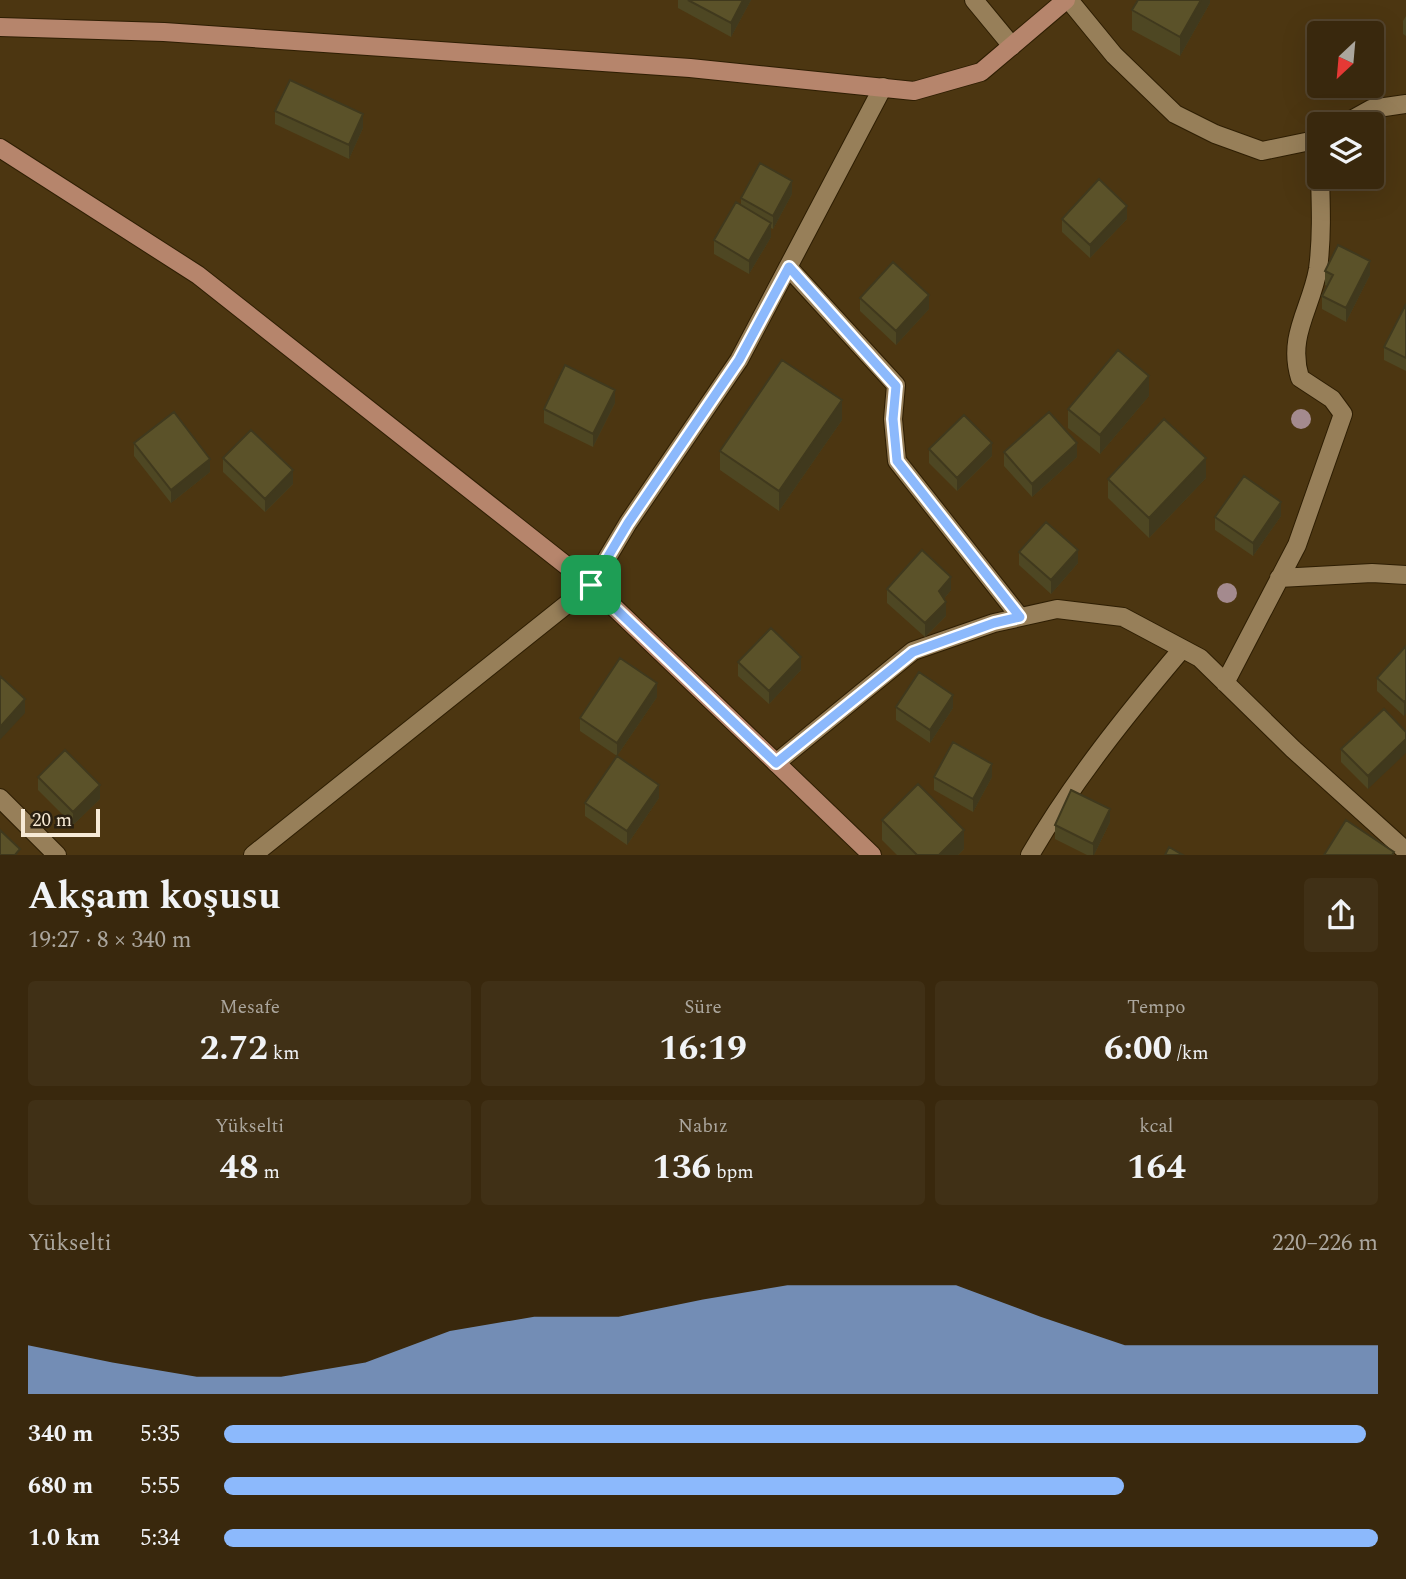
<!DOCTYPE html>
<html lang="tr">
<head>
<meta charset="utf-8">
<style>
  :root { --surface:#39280d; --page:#403016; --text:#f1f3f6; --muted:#aba69d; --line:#53442e; --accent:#8cb9fc }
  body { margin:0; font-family:Spectral,serif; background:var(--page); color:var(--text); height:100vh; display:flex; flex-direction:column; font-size:26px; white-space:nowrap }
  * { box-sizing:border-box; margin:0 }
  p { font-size:23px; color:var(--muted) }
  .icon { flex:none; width:38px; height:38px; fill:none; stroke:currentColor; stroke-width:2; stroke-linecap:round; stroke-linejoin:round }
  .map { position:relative; height:855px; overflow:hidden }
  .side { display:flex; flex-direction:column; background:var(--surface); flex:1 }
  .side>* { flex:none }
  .needle { width:46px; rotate:206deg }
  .fabs { position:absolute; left:1307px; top:21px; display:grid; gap:14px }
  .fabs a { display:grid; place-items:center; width:77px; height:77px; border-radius:7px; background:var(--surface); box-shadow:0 7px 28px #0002,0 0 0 2px var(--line); font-size:35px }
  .scale { position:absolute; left:21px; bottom:18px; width:79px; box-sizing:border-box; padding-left:7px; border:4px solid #f7ead6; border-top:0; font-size:19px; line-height:24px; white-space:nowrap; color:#f7ead6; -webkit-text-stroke:5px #2a2011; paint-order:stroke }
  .pin { position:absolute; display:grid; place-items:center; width:60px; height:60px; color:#fff; margin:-30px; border-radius:14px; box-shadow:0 4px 10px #0006 }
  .round { display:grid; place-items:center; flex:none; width:74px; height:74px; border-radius:7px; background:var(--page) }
  .summary { display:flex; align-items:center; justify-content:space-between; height:119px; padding:0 28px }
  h1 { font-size:38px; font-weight:700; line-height:52px }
  .stats { display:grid; grid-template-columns:repeat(3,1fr); gap:10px; height:119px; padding:7px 28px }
  .stats div { display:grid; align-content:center; border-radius:7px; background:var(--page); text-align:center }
  .stats b { font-size:35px; font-weight:700 }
  .stats small { font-size:19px; font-weight:400 }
  .stats p { font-size:19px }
  .chart { height:196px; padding:14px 28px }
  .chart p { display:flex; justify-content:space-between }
  .chart svg { width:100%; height:126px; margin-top:7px; fill:var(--accent); opacity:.7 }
  ul { padding:0 28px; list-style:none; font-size:23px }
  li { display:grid; grid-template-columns:112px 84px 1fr; align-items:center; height:52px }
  li i { height:18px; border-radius:9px; background:var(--accent) }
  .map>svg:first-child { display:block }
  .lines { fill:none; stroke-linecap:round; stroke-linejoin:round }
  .street-casing { stroke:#2e1e03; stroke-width:20 }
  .secondary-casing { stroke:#2e1e03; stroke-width:20 }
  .street { stroke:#977f59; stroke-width:18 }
  .secondary { stroke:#b6856c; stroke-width:18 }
  .tree { fill:#a48a8e }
  .wall { fill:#4e4723 }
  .shaded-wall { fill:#40391d }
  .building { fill:#5b5229; stroke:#40391d; stroke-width:2 }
  .route-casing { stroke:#fff; stroke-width:14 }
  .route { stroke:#8cb9fc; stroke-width:9 }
</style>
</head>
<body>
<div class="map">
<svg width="1406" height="855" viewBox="0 0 1406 855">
  <rect width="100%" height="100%" fill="#4c3611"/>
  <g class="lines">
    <defs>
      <path id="street" d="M974,0L1012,46
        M1069,0L1114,55L1175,114L1215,134L1262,151L1320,139
        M1344,124L1371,109L1406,104
        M788,267L896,385L893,419L897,461L1020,617
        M1279,578L1372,573L1406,575
        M1225,683L1297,545L1343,414L1332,399L1300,378C1287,336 1311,309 1318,269C1322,238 1321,208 1320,177
        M776,763L913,651L994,623L1057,609L1123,617L1200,658L1293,749L1406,851
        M0,798L57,855
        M253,855L591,585L628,523L739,360L883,87
        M1030,855C1073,781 1127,714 1182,649"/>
      <path id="secondary" d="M0,27L164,32L690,68L914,91L981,72L1066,0
        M0,148L198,275L591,585L872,855"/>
    </defs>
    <use href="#street" class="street-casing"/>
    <use href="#secondary" class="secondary-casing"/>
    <use href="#street" class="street"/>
    <use href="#secondary" class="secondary"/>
  </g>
  <g class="tree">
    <circle cx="1301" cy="419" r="10"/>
    <circle cx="1227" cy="593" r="10"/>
  </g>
  <path class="wall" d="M678,0H751L731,37L678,8Z
    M1210,0V3L1180,56L1132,30V10Z
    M1406,16V36L1403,34V21Z
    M275,111L363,128L349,159L275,124Z
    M792,194L773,229L771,228V237L749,274L714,254V240L741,205V198Z
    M1062,219H1127L1090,258L1062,232Z
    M1325,271L1370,275L1346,322L1322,309V296L1327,286L1325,285Z
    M860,298L929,309L896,345L860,311Z
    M1406,304V371L1384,360V347Z
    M1149,396L1100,454L1068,428V409Z
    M615,403L593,447L544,423V409Z
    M842,420L779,511L720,470V451Z
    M134,443L210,472L171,503L134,456Z
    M929,449L992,456L957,491L929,463Z
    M1004,452L1077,457L1032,497L1004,466Z
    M223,458L293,484L265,512L223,472Z
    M1206,478L1149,538L1108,498V479Z
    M1281,516L1253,556L1215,530V517Z
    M1019,552L1078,563L1051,594L1019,565Z
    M887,589L951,590L944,599L946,616L925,637L887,603Z
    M1406,646L1404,716L1377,691V678Z
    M738,662L801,670L769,704L738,676Z
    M657,697L617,756L580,731V718Z
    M896,707L953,708L930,743L896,720Z
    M1384,709L1368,789L1341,762V749Z
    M38,777L100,799L73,825L38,790Z
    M934,777H992L973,812L934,790Z
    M659,798L627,845L585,816V803Z
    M882,820L964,849L958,855H897L882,840Z
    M1110,822L1094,855H1087L1055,839V825Z"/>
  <path class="shaded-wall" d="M743,0H751L731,37V23Z
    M1201,0H1210V3L1180,56V37Z
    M363,114V128L349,159V145Z
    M792,181V194L773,229V216Z
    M1127,206V219L1090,258V245Z
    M771,223V237L749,274V261Z
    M1370,261V275L1346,322V308Z
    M929,295V309L896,345V331Z
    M1149,376V396L1100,454V435Z
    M615,390V403L593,447V434Z
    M842,400V420L779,511V491Z
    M992,443V456L957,491V478Z
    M1077,443V457L1032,497V484Z
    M1206,458V478L1149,538V518Z
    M210,459V472L171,503V490Z
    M293,470V484L265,512V499Z
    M1281,502V516L1253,556V543Z
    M1078,550V563L1051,594V580Z
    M951,577V590L939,605V591Z
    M946,602V616L925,637V623Z
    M801,657V670L769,704V691Z
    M657,683V697L617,756V743Z
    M953,695V708L930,743V730Z
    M25,699V713L0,740V727Z
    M1406,700V714L1404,716V702Z
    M1406,739V753L1368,789V776Z
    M992,764V777L973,812V799Z
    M100,785V799L73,825V812Z
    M659,785V798L627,845V831Z
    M1110,809V822L1094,855H1093V844Z
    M964,830V849L958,855H939Z"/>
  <path class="building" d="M688,0H743L731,23Z
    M1138,0H1201L1180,37L1132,10Z
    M290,80L363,114L349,145L275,111Z
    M760,163L792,181L773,216L741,198Z
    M1099,179L1127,206L1090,245L1062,219Z
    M736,202L771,223L749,261L714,240Z
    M1338,245L1370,261L1346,308L1322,296L1333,275L1325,271Z
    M893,262L929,295L896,331L860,298Z
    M1406,304V358L1384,347Z
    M1118,350L1149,376L1100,435L1068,409Z
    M782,360L842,400L779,491L720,451Z
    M565,365L615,390L593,434L544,409Z
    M174,412L210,459L171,490L134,443Z
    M1049,412L1077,443L1032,484L1004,452Z
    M964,415L992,443L957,478L929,449Z
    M1164,419L1206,458L1149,518L1108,479Z
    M251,430L293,470L265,499L223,458Z
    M1244,476L1281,502L1253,543L1215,517Z
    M1046,522L1078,550L1051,580L1019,552Z
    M922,550L951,577L939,591L946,602L925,623L887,589Z
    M771,628L801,657L769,691L738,662Z
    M1406,646V700L1404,702L1377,678Z
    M620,658L657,683L617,743L580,718Z
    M919,672L953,695L930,730L896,707Z
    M0,676L25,699L0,727Z
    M1384,709L1406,732V739L1368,776L1341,749Z
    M953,742L992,764L973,799L934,777Z
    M65,750L100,785L73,812L38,777Z
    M617,756L659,785L627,831L585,803Z
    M918,784L964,830L939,855H917L882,820Z
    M1071,790L1110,809L1093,844L1055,825Z
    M1346,820L1394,852L1392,855H1324Z
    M0,830L20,849L15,855H0Z
    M1169,847L1183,855H1165Z"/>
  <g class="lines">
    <defs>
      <path id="route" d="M789,267L896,386L893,419L897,461L1020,617L994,623L913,652L776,763L591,585L628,523L739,360Z"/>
    </defs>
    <use href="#route" class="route-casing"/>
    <use href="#route" class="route"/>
  </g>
</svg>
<div class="fabs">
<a><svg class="needle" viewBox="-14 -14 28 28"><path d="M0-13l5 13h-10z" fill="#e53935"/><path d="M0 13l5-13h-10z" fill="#aba69d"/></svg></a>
<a><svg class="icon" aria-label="layers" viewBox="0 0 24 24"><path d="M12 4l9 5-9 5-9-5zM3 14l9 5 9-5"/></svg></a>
</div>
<div class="scale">20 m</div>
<div class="pin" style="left:591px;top:585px;background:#1e9e55"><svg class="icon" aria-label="arrive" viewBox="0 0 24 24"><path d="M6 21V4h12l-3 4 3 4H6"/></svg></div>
</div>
<section class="side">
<div class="summary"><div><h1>Akşam koşusu</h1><p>19:27 · 8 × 340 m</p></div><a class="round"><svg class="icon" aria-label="share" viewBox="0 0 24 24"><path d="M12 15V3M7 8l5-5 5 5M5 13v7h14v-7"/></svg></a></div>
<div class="stats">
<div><p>Mesafe</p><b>2.72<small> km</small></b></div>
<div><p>Süre</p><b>16:19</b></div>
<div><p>Tempo</p><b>6:00<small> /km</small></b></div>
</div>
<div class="stats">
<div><p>Yükselti</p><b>48<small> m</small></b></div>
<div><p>Nabız</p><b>136<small> bpm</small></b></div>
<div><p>kcal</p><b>164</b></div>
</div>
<div class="chart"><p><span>Yükselti</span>220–226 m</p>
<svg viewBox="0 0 160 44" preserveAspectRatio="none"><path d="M0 44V27L10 33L20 38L30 38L40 33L50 22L60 17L70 17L80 11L90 6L100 6L110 6L120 17L130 27L140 27L150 27L160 27V44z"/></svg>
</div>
<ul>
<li><b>340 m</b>5:35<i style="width:99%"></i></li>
<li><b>680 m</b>5:55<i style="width:78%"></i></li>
<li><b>1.0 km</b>5:34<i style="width:100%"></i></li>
</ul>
</section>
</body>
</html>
